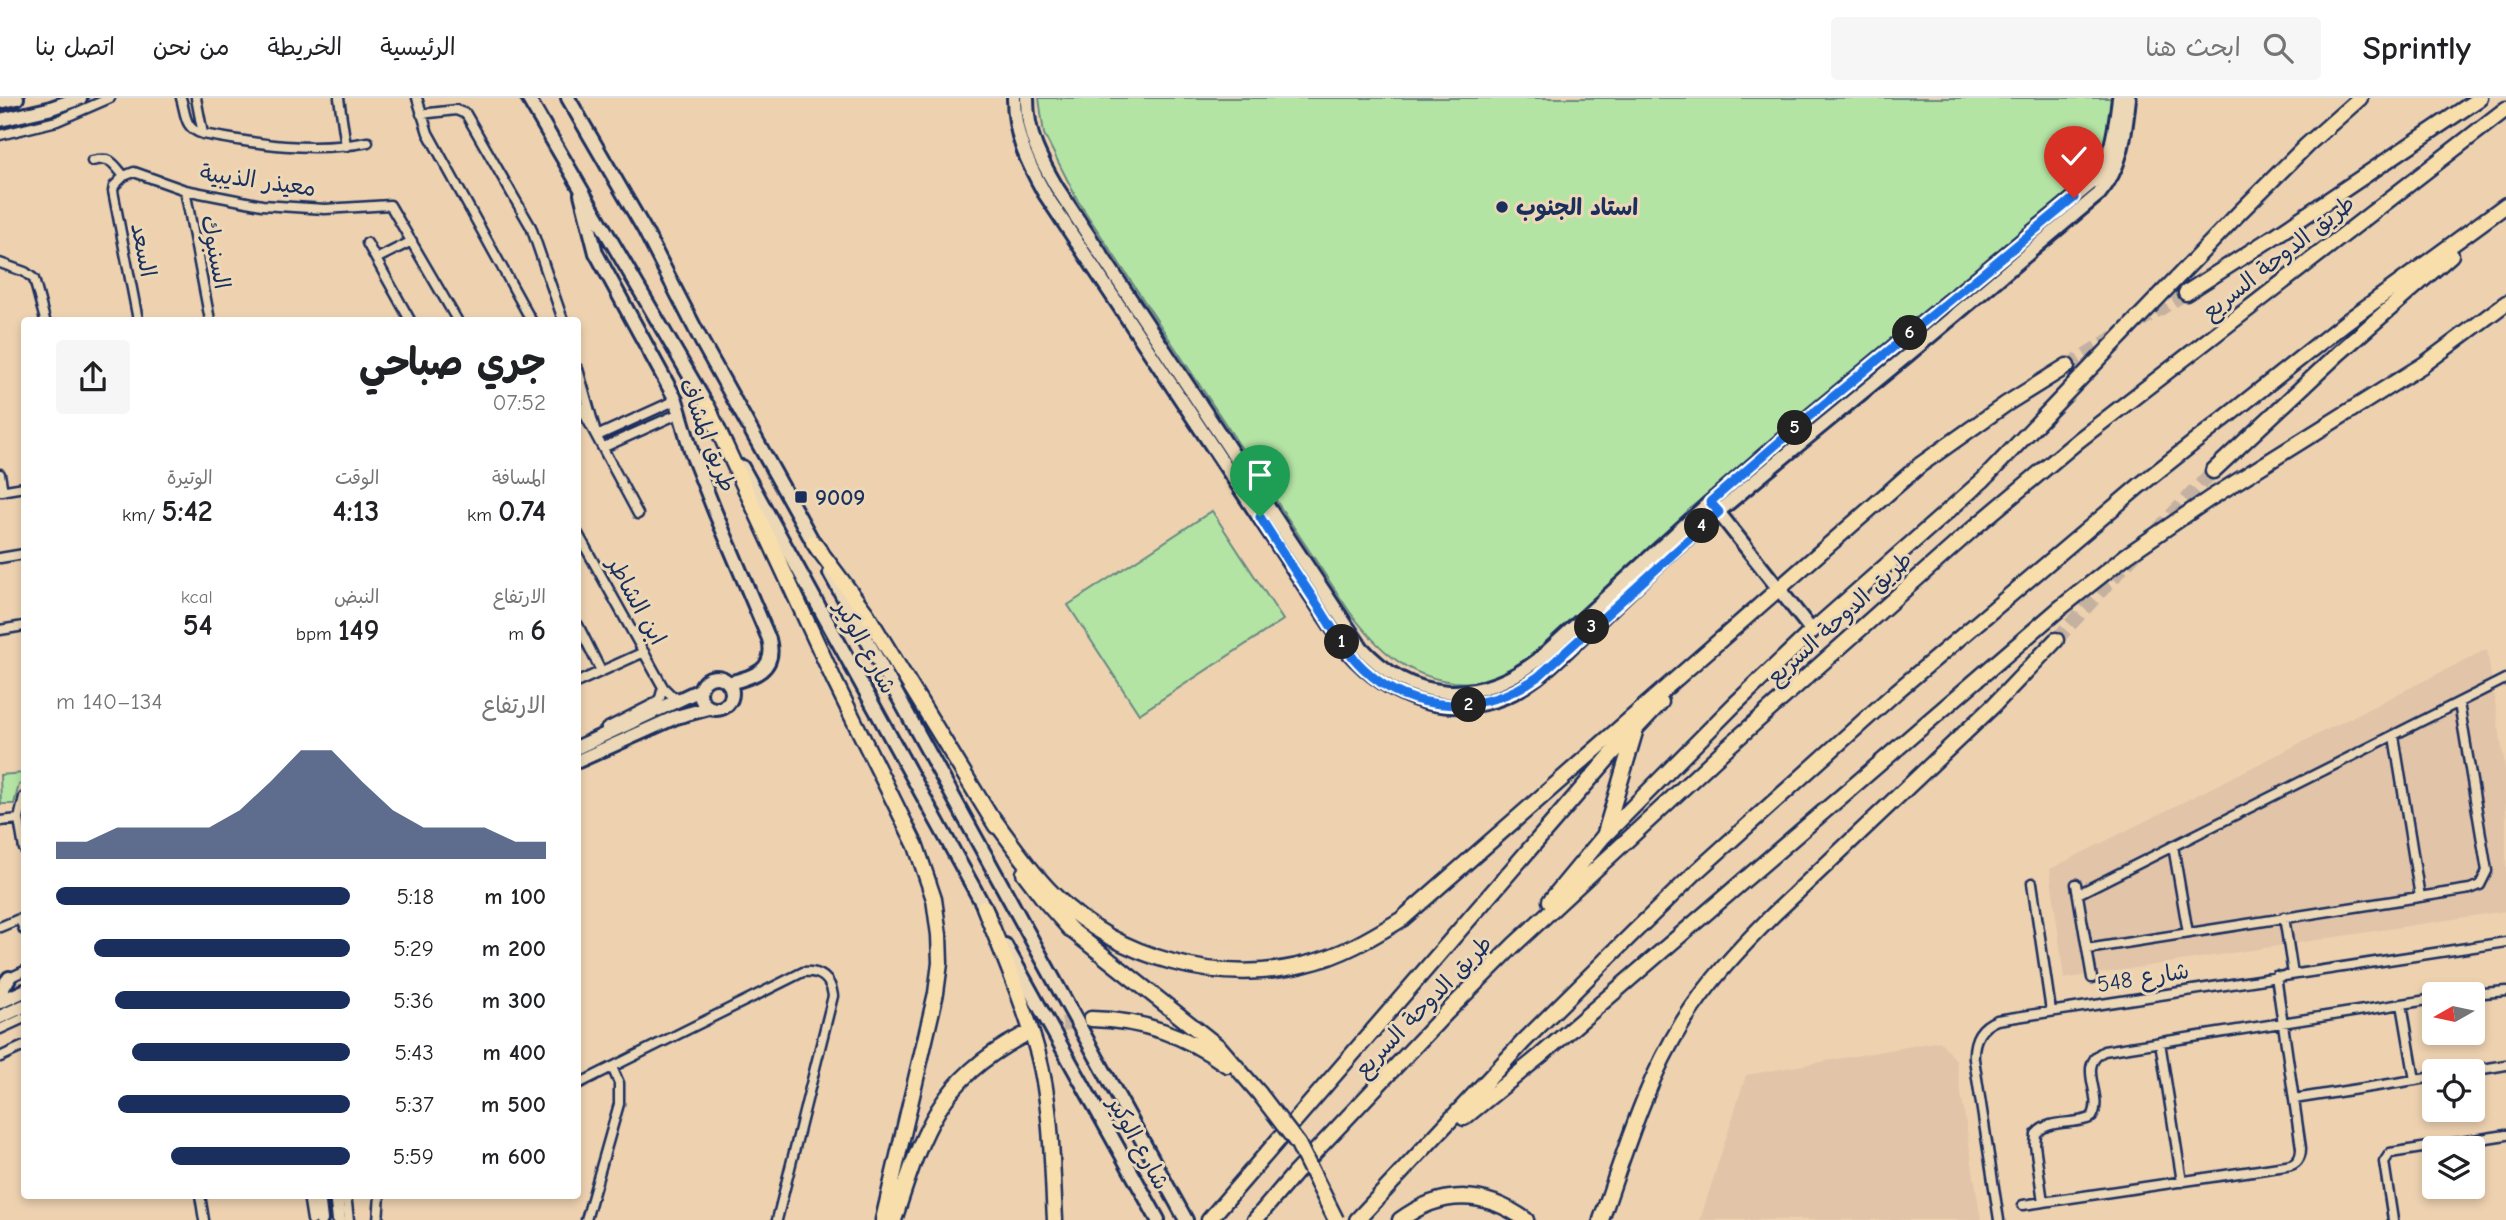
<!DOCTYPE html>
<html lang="ar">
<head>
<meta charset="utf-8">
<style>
  :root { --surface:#fff; --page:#f6f6f6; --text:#202124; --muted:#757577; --line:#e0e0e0; --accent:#1b2f5e }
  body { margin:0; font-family:"Comic Neue","Playpen Sans Arabic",sans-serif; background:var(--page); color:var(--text); direction:rtl; height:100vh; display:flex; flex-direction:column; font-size:26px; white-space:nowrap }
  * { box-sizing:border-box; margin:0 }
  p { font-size:23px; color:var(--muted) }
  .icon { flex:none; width:38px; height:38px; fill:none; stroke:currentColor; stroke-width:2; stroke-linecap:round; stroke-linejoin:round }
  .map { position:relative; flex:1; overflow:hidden; direction:ltr }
  .panel { position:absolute; left:21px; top:219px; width:560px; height:882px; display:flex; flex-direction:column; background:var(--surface); border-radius:7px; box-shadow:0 4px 10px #0003; direction:rtl }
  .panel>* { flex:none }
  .needle { width:46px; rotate:261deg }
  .controls { position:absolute; left:2422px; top:884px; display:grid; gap:14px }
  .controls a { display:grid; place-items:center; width:63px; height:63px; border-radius:7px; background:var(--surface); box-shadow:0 4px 10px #0003; font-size:35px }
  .pin { position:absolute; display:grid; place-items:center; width:60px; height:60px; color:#fff; margin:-72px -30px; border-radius:50% 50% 50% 0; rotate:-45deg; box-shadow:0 0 7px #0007 }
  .pin .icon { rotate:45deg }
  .km { position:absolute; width:35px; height:35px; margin:-18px; border-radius:50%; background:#222; color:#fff; font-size:19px; line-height:35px; text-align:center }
  .round { display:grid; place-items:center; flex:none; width:74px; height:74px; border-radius:7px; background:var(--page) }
  .summary { display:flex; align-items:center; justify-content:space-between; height:119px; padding:0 35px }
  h1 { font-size:38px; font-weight:700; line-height:52px }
  .figures { display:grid; grid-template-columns:repeat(3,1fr); gap:10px; height:119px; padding:7px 35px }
  .figures div { display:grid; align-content:center }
  .figures b { font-size:30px; font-weight:700 }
  .figures small { font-size:19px; font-weight:400 }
  .figures p { font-size:19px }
  .chart { height:196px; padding:14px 35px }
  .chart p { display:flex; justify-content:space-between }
  .chart svg { width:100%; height:126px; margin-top:7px; fill:var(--accent); opacity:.7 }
  ul { padding:0 35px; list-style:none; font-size:23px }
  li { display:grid; grid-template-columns:112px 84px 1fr; align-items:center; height:52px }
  li i { height:18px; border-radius:9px; background:var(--accent) }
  header { display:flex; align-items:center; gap:42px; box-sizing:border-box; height:98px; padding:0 35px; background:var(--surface); border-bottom:2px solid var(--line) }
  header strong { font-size:33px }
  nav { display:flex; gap:38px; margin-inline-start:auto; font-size:24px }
  .search { width:490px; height:63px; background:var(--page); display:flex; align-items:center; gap:18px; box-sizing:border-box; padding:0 24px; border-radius:7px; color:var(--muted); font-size:26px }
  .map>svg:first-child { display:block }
  .built { fill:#e2c4a8 }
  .green { fill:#b4e4a4; stroke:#688a81; stroke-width:2 }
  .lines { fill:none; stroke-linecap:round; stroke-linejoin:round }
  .highway-tunnel { stroke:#c4b1a0; stroke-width:14; stroke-dasharray:14 7; stroke-linecap:butt }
  .street-casing { stroke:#1b2f5e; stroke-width:13 }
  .secondary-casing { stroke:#1b2f5e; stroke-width:18 }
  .highway-casing { stroke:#1b2f5e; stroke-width:19 }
  .street { stroke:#ecd8b6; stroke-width:8 }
  .secondary { stroke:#ecd8b6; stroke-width:12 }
  .highway { stroke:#f8deab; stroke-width:14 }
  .highway-bridge-casing { stroke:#1b2f5e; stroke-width:19; stroke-linecap:butt }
  .highway-bridge { stroke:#f8deab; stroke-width:14 }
  .route-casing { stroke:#fff; stroke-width:14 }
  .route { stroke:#1a73e8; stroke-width:9 }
  .poi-dot { fill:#1b2f5e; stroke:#ecd8b6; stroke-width:2.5 }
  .labels { text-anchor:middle; stroke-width:6; stroke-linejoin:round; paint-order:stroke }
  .street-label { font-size:23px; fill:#1b2f5e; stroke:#ecd8b6 }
  .poi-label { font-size:23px; font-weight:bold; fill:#1b2f5e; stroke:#ecd8b6; text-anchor:start }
</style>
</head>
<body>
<header>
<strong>Sprintly</strong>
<div class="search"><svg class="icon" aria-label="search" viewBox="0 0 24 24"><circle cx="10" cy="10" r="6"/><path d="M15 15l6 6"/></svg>ابحث هنا</div>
<nav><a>الرئيسية</a><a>الخريطة</a><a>من نحن</a><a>اتصل بنا</a></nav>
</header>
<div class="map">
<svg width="2506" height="1122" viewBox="0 0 2506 1122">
  <rect width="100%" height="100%" fill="#eed2b0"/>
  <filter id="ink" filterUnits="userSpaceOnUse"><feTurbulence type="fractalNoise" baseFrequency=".0143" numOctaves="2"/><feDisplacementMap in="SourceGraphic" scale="14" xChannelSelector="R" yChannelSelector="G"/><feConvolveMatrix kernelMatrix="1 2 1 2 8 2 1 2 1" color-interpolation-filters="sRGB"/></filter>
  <g filter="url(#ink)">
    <path class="built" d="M2487,551L2506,675V813L2064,881L2050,771Z
      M1940,943L1956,962L1981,1122H1700L1746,977Z"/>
    <path class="green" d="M1039,0H2113L2104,56L2089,81L1888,245L1760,354L1739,379L1526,565C1513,572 1501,579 1486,583C1476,586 1465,585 1454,584C1405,578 1378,551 1349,513L1078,103L1044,36Z
      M1212,413L1283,522L1139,616L1068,507Z
      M24,675V684L19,687L14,706H1L0,677Z"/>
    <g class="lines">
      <path class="highway-tunnel" d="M2137,225L2186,195
        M2067,268L2119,236
        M2157,433L2213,373
        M2056,542L2136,455
        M1022,938L1046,929L1087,922"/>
      <defs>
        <path id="street" d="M181,0C186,16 184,31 203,36C257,46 312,55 368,44
          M196,0L203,36
          M339,0L346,48
          M417,0L428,35L531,222
          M421,16L456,12L466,16L531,129L563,222
          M0,37L57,23L110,0
          M92,63C111,59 111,63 124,78
          M185,92L210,222
          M367,145L410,222
          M376,161L412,143
          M0,165L25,174L34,181L45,222
          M138,222L113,93L114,88L124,78L134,74L185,92L262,107L325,111L390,107L457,222
          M578,271L597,338L676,302
          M578,304L638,416
          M604,349L680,315
          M0,376L3,393
          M0,393L24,389
          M578,436L663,589L671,597L680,601
          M0,460L24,456
          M578,527L601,573
          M0,532L24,528
          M578,584L644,554
          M606,630L655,605L660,600L663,589
          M2394,638L2420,799
          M24,699L19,721L24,751
          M0,723L19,721
          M2173,748L2188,835
          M2032,785L2051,913
          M2076,786L2092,880
          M2078,796L2505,581
          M2284,819L2293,876
          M20,821L24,832
          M0,829L24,819
          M2087,851L2470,791L2480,787L2487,773L2459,605
          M5,882L24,873
          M2473,896L2506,893
          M2402,906L2415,982
          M0,931L24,920
          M2160,944L2182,1084
          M0,959L24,948
          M2471,973L2506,967
          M578,986L803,874C820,872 831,881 833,898L777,1122
          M2294,1001L2434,979
          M200,1097L204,1122
          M308,1097L312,1122
          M346,1097L349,1122
          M2043,1104L2035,1047L2036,1036C2049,1020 2075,1028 2092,1019C2105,997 2075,968 2104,953L2434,901
          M2023,1107L2286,1068C2296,1067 2301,1061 2301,1050L2276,878
          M378,1122L380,1097
          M586,1122L619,1006V985L612,969
          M1999,1122L1974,961C1973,943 1979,929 1997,922L2506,844
          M2393,1122L2384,1064L2390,1055L2506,1037"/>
        <path id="secondary" d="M528,0L712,316
          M568,0L644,131L702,244L818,453
          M1014,0C1014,37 1027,64 1045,96L1349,555C1387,597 1440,620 1496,602C1532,590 1558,561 1585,536C1617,506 1648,475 1681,446C1755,381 1833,319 1909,256C1973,203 2035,149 2099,96C2123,68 2125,35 2129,0
          M1027,0C1027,37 1039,59 1057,90L1360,548C1411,605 1478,608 1538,562L1710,404L1800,326L2094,83C2113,57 2115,31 2119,0
          M0,4L17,0
          M0,22L48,11L80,0
          M581,96L596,155L676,302L692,356L715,414L769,541C777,572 754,579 728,585
          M742,369L988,816
          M1715,410L1812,533
          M830,475L1186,1122
          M700 595a16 16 0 1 1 32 0a16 16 0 1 1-32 0Z
          M578,649L700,592
          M578,663L676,619L709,610
          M1005,847L1158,1122
          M0,895L9,880
          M0,904L24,893
          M0,919L24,908
          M318,1097L321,1122
          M336,1097L339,1122"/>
        <path id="highway" d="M2186,195L2275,138L2480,0
          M707,308L835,584L916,748L934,801L939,837L940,865L936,895L883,1122
          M2213,373L2339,255L2451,157
          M813,444L866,515L996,728
          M992,719C1012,746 1031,774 1055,798C1119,861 1220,888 1306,866C1341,858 1371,840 1402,821L1920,367L2006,306L2067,268
          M1605,735L1635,634
          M1024,775L1046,804L1070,831L1220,950L1259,995
          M1550,803L1603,739L1734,607L1812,533L1983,382L2240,114L2307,47L2360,0
          M984,809C1003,857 1024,905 1038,956C1052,1009 1052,1068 1055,1122
          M1091,921C1143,922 1185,937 1227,967
          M1464,1020L1540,958L2059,511L2127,457L2209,401L2423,267L2506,205
          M894,1122C922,1036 937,983 1022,938
          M1209,1122L1611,657L1661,604
          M1255,1122L1295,1075L1447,914L1514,847L1722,654L1975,429L2079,342L2506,11
          M1357,1122L1524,943L1634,834L1697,773L1897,593L2139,388L2346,224L2506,107
          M1400,1122C1442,1091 1484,1092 1526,1122
          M1601,1122C1625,1054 1645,985 1683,924C1708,884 1740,850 1773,817L1993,608L2056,542"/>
      </defs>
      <use href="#street" class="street-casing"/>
      <use href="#secondary" class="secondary-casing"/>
      <use href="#highway" class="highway-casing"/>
      <use href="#street" class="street"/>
      <use href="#secondary" class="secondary"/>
      <use href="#highway" class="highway"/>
      <defs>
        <path id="highway-bridge" d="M1259,995L1298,1046L1336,1122"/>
      </defs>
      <use href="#highway-bridge" class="highway-bridge-casing"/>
      <use href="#highway-bridge" class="highway-bridge"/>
    </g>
  </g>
  <g class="lines" filter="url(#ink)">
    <defs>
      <path id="route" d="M1260,419C1280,451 1301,482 1322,514C1334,533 1346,554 1363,570C1412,618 1486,617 1539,578L1719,414L1710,404L1800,326L2074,100"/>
    </defs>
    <use href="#route" class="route-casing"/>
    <use href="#route" class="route"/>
  </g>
  <g class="poi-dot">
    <circle cx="1502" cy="109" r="7"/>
    <rect x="794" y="392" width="14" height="14" rx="3.5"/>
  </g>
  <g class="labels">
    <g class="street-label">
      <text transform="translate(258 82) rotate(8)" y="8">معيذر الذيبية</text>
      <text transform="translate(144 152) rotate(79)" y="8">السعد</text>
      <text transform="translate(216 154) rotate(79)" y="8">السنبوك</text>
      <text transform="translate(2278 159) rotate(-38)" y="8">طريق الدوحة السريع</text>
      <text transform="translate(708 337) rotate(69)" y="8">طريق المشاف</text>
      <text transform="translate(637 503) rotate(61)" y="8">ابن الشاطر</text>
      <text transform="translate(1839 520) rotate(-42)" y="8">طريق الدوحة السريع</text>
      <text transform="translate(866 549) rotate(61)" y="8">شارع الوكير</text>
      <text transform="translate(2143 879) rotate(-9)" y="8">شارع 548</text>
      <text transform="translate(1423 908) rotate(-46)" y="8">طريق الدوحة السريع</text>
      <text transform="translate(1139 1045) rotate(61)" y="8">شارع الوكير</text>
    </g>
    <g class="poi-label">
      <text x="1516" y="117">استاد الجنوب</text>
      <text x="815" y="407">9009</text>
    </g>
  </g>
</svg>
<div class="controls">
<a><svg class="needle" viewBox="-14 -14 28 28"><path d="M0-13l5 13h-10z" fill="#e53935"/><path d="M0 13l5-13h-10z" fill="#757577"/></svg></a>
<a><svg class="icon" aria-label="locate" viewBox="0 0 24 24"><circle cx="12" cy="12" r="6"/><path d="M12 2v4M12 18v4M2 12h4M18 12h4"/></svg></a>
<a><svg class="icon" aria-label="layers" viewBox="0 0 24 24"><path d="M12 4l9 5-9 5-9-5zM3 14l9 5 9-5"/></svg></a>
</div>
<div class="pin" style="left:1260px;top:419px;background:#1e9e55"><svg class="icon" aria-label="arrive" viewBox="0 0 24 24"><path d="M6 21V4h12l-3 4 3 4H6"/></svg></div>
<div class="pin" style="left:2074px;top:100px;background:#d93025"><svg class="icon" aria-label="check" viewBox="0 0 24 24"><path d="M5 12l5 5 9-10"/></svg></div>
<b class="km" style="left:1342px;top:544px">1</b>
<b class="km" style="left:1469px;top:607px">2</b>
<b class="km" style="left:1592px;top:529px">3</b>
<b class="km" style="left:1702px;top:428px">4</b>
<b class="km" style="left:1795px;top:330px">5</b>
<b class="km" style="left:1910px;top:235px">6</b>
<section class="panel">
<div class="summary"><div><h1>جري صباحي</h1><p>07:52</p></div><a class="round"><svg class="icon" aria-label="share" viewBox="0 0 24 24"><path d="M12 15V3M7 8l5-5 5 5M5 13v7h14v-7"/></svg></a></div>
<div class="figures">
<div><p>المسافة</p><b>0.74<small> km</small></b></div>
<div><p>الوقت</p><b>4:13</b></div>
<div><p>الوتيرة</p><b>5:42<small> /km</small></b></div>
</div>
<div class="figures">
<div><p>الارتفاع</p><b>6<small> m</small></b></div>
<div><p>النبض</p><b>149<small> bpm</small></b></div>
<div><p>kcal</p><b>54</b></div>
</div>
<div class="chart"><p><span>الارتفاع</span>134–140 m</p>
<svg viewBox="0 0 160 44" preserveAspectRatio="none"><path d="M0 44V38L10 38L20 33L30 33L40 33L50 33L60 27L70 17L80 6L90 6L100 17L110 27L120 33L130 33L140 33L150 38L160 38V44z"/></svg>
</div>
<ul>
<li><b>100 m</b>5:18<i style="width:100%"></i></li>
<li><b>200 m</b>5:29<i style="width:87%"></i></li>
<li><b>300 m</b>5:36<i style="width:80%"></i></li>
<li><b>400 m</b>5:43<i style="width:74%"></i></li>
<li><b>500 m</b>5:37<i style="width:79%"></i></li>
<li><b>600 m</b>5:59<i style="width:61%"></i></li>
</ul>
</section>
</div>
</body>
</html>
